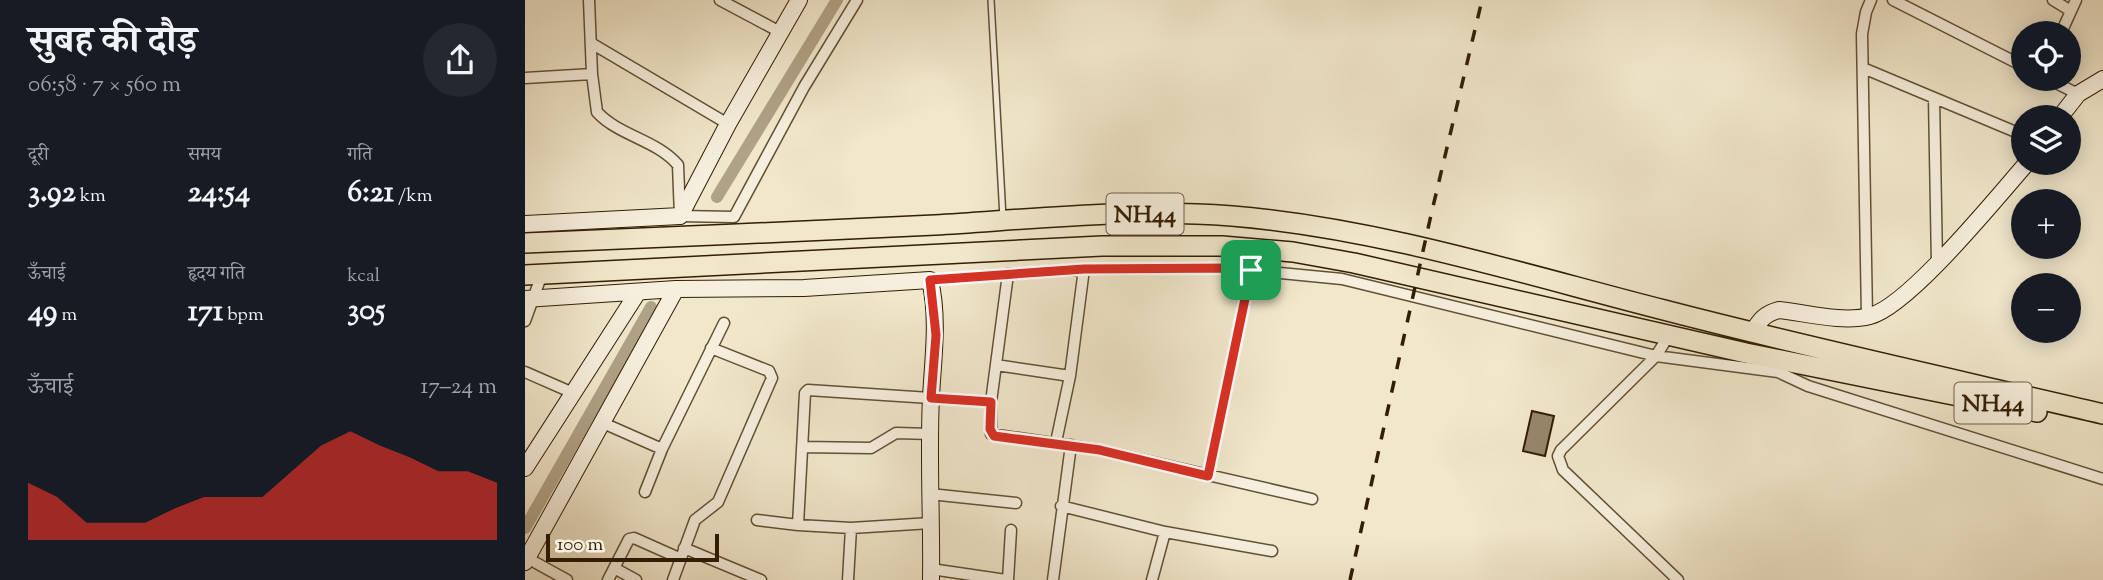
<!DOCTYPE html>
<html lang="hi">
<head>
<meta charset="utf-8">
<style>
  :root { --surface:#171b24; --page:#242831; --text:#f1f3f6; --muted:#9ea1a6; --accent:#d93025 }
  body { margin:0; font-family:"Sorts Mill Goudy","Noto Serif Devanagari",serif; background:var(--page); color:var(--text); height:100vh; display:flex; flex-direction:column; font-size:26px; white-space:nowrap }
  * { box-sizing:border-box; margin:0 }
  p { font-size:23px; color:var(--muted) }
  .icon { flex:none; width:38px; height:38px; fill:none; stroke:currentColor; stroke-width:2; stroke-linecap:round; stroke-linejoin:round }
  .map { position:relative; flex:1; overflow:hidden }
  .sheet { display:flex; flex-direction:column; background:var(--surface); width:525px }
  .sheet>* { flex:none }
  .buttons { position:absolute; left:1486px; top:21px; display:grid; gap:14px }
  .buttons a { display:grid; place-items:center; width:70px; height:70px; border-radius:50%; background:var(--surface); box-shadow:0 4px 18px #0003; font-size:35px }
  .scale { position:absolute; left:21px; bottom:18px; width:173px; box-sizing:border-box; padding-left:7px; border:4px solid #331d03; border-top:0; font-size:19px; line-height:24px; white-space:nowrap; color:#331d03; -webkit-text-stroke:5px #f6efdd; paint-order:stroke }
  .pin { position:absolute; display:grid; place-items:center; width:60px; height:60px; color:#fff; margin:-30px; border-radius:14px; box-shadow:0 4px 10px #0006 }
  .round { display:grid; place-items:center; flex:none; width:74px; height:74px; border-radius:37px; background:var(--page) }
  .summary { display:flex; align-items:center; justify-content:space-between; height:119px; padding:0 28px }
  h1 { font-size:38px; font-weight:700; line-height:52px }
  .stats { display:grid; grid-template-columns:repeat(3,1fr); gap:10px; height:119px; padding:7px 28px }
  .stats div { display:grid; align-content:center }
  .stats b { font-size:30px; font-weight:700 }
  .stats small { font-size:19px; font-weight:400 }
  .stats p { font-size:19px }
  .chart { height:196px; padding:14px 28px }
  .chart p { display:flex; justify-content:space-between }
  .chart svg { width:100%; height:126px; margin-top:7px; fill:var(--accent); opacity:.7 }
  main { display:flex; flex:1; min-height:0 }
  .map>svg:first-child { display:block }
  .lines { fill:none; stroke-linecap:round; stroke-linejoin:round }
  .canal { stroke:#b0a287; stroke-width:12 }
  .building { fill:#96866b; stroke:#331d03; stroke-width:2 }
  .lane-casing { stroke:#625035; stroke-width:8 }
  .street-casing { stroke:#625035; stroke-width:13 }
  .secondary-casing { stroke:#331d03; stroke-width:18 }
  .highway-casing { stroke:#331d03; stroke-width:22 }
  .lane { stroke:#f6efdd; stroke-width:5 }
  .street { stroke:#f6efdd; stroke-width:10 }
  .secondary { stroke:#f6efdd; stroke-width:16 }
  .highway { stroke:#f1e7cb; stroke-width:19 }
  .rail { stroke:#331d03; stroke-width:3.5; stroke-dasharray:12 12; stroke-linecap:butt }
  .route-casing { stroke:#fff; stroke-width:14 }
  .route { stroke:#d93025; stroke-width:9 }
  .labels { text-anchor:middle; stroke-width:7; stroke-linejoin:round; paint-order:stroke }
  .shield { fill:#f6efdd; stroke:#6e5c44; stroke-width:2 }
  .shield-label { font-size:24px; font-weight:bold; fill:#331d03 }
</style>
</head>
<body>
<main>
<section class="sheet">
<div class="summary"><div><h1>सुबह की दौड़</h1><p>06:58 · 7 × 560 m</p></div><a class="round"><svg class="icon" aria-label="share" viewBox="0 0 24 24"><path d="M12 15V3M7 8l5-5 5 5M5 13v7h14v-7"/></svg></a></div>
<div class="stats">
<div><p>दूरी</p><b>3.92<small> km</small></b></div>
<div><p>समय</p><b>24:54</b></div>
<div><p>गति</p><b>6:21<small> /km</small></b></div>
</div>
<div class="stats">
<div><p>ऊँचाई</p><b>49<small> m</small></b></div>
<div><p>हृदय गति</p><b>171<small> bpm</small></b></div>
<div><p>kcal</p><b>305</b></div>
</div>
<div class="chart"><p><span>ऊँचाई</span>17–24 m</p>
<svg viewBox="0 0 160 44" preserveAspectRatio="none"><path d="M0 44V24L10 29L20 38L30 38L40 38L50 33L60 29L70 29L80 29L90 20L100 11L110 6L120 11L130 15L140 20L150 20L160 24V44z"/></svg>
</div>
</section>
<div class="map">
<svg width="1578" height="580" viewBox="0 0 1578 580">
  <rect width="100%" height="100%" fill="#f1e7cb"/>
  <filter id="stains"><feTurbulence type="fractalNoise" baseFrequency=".00286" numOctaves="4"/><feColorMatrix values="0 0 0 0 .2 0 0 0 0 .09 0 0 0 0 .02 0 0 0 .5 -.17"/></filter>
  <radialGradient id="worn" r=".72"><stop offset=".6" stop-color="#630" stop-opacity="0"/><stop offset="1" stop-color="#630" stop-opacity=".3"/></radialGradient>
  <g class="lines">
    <path class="canal" d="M192,197L312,0
      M0,528L126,307"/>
  </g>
  <path class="building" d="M1007,411L1029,416L1020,456L998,451Z"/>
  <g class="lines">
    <defs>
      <path id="lane" d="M466,0L478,218"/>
      <path id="street" d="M64,0L67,74L72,112C94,136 132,140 153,165L155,216L209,217L279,87L332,0
        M195,0L255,32
        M1368,0L1498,66
        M1528,0L1546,11
        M1536,33L1551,0
        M66,43L203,124
        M1338,68L1498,135
        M0,78L67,74
        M1523,79L1553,94
        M1409,98L1412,264
        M483,274L466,402V434L575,450L787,499
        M405,280L559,269L705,268L817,279L1131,356L1253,372L1283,386L1578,479
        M1342,317L1337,34L1341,12L1346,0
        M0,321L17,274
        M1144,335L1131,356L1036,450L1033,456L1038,470L1153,580
        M471,365L545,376
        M0,372L48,393
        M78,423L137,449
        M531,442L545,376L559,269
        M277,447L346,448L371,433L406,434
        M683,476L726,270
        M120,492L137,449L199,323
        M405,494L491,503
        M536,506L640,532L747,551
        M232,520L273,525L326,528L406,523
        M273,525L280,393L283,390L466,402
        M159,548L236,580
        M2,558L42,580
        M89,568L111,580
        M406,569L481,580
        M83,580L104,539L109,538L154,558
        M148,580L170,520L193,502L247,378L244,371L186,348
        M323,580L326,528
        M483,580L486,530
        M528,580L546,445
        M627,580L640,532"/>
      <path id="secondary" d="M1535,117L1553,94L1578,79
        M0,224L155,216L203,124L274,0
        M0,299L151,289L279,288L405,280C414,319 408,358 406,397C403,458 407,519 406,580
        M1227,333C1235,320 1239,314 1254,310C1282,313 1317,323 1345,316C1384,306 1472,197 1502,163
        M0,468L113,292
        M0,562L151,289"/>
      <path id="highway" d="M0,243C137,237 273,232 410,225C508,219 609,208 707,216C853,228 998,274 1139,310C1285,348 1432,380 1578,414
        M0,275L577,246H697L768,252L829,263L1221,353L1512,412"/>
    </defs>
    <use href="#lane" class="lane-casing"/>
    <use href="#street" class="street-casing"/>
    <use href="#secondary" class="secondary-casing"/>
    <use href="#highway" class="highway-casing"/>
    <use href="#lane" class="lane"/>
    <use href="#street" class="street"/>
    <use href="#secondary" class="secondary"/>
    <use href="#highway" class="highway"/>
    <path class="rail" d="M825,580L906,215L957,0"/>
  </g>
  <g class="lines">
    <defs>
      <path id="route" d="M705,268L726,270L683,476L575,450L469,436L465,429L466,402L406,398L411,335L405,280L559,269Z"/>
    </defs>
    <use href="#route" class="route-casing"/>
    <use href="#route" class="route"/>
  </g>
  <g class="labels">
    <g class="shield">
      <rect x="581.5" y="193.5" width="77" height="41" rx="5"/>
      <rect x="1429.5" y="382.5" width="77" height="41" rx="5"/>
    </g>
    <g class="shield-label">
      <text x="620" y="222">NH44</text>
      <text x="1468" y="411">NH44</text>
    </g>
  </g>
  <rect width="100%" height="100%" filter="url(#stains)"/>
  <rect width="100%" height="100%" fill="url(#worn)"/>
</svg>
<div class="buttons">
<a><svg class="icon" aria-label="locate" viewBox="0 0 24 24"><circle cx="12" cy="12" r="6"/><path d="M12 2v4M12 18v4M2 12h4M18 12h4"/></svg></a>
<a><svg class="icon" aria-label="layers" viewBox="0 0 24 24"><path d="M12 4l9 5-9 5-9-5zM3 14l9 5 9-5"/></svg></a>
<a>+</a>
<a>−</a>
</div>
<div class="scale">100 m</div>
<div class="pin" style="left:726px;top:270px;background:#1e9e55"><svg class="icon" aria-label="arrive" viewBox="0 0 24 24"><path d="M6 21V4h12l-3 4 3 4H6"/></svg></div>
</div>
</main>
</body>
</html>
